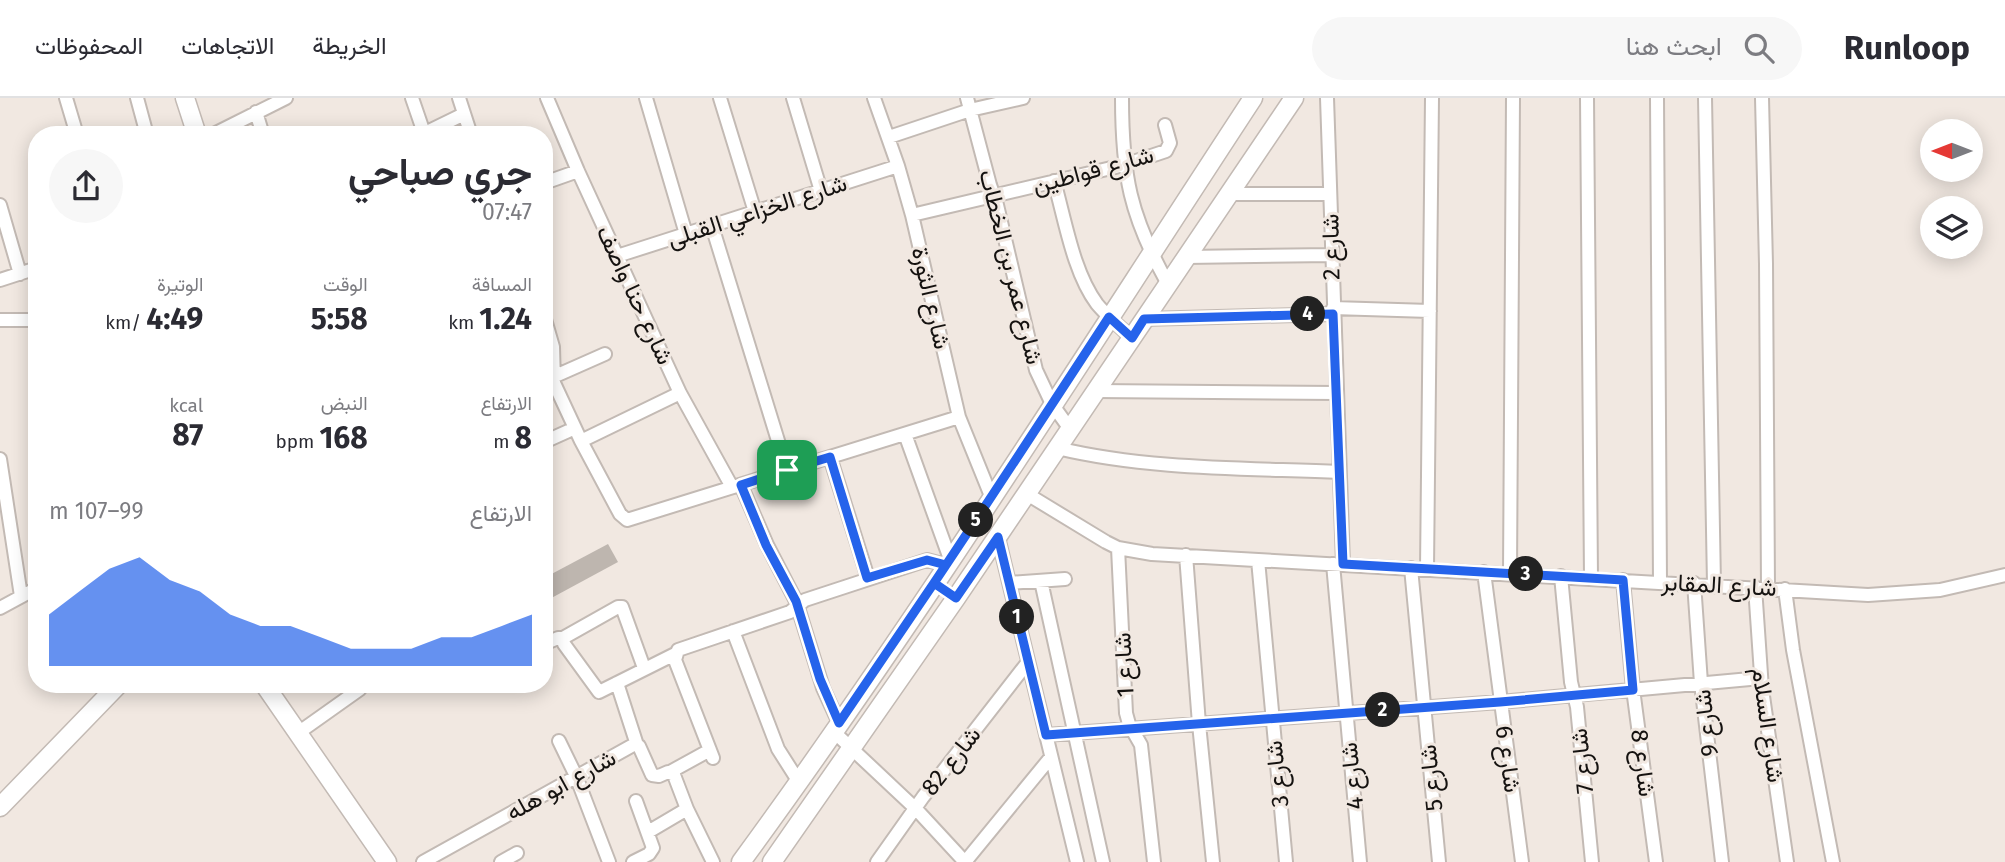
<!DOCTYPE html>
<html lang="ar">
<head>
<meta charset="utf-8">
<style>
  :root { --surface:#fff; --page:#f7f7f7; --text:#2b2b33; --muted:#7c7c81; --line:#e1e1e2; --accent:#2563eb }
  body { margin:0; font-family:"Fira Sans",Vazirmatn,sans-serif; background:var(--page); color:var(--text); direction:rtl; height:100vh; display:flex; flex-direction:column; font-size:26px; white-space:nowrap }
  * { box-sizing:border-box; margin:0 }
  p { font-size:23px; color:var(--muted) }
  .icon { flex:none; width:38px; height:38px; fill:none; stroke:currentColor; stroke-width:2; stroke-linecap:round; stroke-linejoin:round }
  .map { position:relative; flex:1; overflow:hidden; direction:ltr }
  .panel { position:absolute; left:28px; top:28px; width:525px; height:567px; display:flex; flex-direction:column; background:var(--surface); border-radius:28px; box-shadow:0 4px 18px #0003; direction:rtl }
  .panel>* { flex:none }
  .needle { width:46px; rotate:270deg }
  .tools { position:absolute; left:1920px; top:21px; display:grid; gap:14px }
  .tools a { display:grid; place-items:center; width:63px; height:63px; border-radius:50%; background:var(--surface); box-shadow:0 4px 18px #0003; font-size:35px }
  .pin { position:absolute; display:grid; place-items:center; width:60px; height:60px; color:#fff; margin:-30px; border-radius:14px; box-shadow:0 4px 10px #0006 }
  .km { position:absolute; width:35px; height:35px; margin:-18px; border-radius:50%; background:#222; color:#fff; font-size:19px; line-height:35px; text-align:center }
  .round { display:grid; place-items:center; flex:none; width:74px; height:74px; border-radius:37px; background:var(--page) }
  .headline { display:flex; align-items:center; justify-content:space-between; height:119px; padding:0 21px }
  h1 { font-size:38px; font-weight:700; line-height:52px }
  .figures { display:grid; grid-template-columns:repeat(3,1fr); gap:10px; height:119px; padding:7px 21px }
  .figures div { display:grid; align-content:center }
  .figures b { font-size:30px; font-weight:700 }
  .figures small { font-size:19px; font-weight:400 }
  .figures p { font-size:19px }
  .chart { height:196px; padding:14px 21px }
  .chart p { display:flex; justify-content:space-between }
  .chart svg { width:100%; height:126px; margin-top:7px; fill:var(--accent); opacity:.7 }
  header { display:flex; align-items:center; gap:42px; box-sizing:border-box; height:98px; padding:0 35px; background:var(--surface); border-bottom:2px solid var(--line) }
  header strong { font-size:33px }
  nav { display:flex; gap:38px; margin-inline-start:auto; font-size:24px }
  .search { width:490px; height:63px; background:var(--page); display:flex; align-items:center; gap:18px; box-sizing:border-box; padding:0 24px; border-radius:38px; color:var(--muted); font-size:26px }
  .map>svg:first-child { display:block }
  .building { fill:#beb6af }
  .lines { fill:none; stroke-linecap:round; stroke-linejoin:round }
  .street-casing { stroke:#c3bab4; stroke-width:16 }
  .secondary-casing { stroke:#c3bab4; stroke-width:21 }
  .street { stroke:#fff; stroke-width:12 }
  .secondary { stroke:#fff; stroke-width:18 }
  .route-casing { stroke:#fff; stroke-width:14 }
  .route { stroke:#2563eb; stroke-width:9 }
  .labels { text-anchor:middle; stroke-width:6; stroke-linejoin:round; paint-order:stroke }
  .street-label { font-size:24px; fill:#151210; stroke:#f1e8e1 }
</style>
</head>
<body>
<header>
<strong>Runloop</strong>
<div class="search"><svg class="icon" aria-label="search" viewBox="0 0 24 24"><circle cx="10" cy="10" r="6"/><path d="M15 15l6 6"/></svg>ابحث هنا</div>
<nav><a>الخريطة</a><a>الاتجاهات</a><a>المحفوظات</a></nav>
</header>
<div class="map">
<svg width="2005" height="764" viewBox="0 0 2005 764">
  <rect width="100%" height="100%" fill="#f1e8e1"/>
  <path class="building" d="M608,446L618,464L544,504V480Z"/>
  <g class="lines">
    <defs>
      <path id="street" d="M66,0L77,37
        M137,0L147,37
        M412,0L424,35
        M459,0L471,37
        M547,0L578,73L680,295L732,389
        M646,0L686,136
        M720,0L755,114
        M793,0L821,93
        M874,0L898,68L912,117L959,319L991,398
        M967,0L990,87L997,107L1036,272L1052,306L1070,331
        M1122,0C1122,77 1130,118 1168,186
        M1327,0L1343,466
        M1587,0L1591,480
        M1657,0L1660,484
        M1705,0L1714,486
        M1762,0L1766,166L1768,490
        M256,14L263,37
        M212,37L286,0
        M421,37L464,16
        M889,39L970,12L1023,0
        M1054,83C1065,121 1073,174 1097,206C1107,218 1120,229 1132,240
        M544,85L578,73
        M1230,96H1330
        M0,107L20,176
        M912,117L1124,67L1166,53L1170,45L1165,27
        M712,128L787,372
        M617,158L898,68
        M1186,159L1332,157
        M0,182L37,170
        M1333,210L1430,213
        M544,218L553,249L554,285L581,343L620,416L627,422L959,319
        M1144,221L1333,216
        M0,222H37
        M553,279L605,256
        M1096,293L1336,295
        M905,336L950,461
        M581,343L680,295
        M544,344L575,330
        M1057,350C1149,372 1245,370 1339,374
        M830,359L868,480
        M0,361L21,498
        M741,387L767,447L796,503L823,590L839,625
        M1027,396L1106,444L1118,450L1152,456L1868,497L1940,492L2005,477
        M998,439L1077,764
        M1118,450L1126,615L1129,626L1141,647L1154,764
        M1186,457L1199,626L1213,764
        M1258,462L1286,764
        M1333,466L1360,764
        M1411,470L1439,764
        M1427,471L1432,0
        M1484,474L1522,764
        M1510,475L1513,0
        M1561,478L1571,584L1577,609L1592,764
        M1623,482L1633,591L1656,764
        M1041,483L1103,764
        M1009,485L1065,481
        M1694,485L1701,585L1722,764
        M1755,489L1762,591L1787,764
        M1785,491L1793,552L1833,764
        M0,510L37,490
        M733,533L778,651L799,684
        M544,546L558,540H563
        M644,570L622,509H618L563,540L564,546L599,594L675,556
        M617,585L637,647
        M833,633L916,711L965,764
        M298,635L360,591
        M1046,637L1500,604L1761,580
        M559,643L576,678L609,764
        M713,660L675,562L678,552L790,514L805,502L927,462L946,467
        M670,674L710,652
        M648,734L687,711
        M423,764L635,646L639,648L652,677L659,678L668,674L674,677L687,711L713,764
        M501,764L517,755
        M633,764L649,756L653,750L636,703
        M877,764L923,699L1028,564
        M965,764L1051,659"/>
      <path id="secondary" d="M185,0L197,37
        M264,586L387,764
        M0,709L119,586
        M741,764C922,517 1085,256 1253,0
        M772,764L956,500L1294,0"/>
    </defs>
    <use href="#street" class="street-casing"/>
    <use href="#secondary" class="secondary-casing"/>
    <use href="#street" class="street"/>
    <use href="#secondary" class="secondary"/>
  </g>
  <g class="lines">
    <defs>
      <path id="route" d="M787,372L830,359L867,480L927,462L946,467L934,485L956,500L998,439L1046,637L1500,604L1633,592L1623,482L1343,466L1333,216L1144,221L1132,240L1109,219C1051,308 993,397 934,485L839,625L820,581L796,503L766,447L741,387L787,372"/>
    </defs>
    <use href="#route" class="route-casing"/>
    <use href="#route" class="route"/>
  </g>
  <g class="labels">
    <g class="street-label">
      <text transform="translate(1093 72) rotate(-15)" y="8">شارع قواطين</text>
      <text transform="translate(757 113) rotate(-18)" y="8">شارع الخزاعي القبلى</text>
      <text transform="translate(1331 149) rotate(-91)" y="8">شارع 2</text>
      <text transform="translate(1011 169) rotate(76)" y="8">شارع عمر بن الخطاب</text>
      <text transform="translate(635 197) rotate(65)" y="8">شارع حنا واصف</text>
      <text transform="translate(931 200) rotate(77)" y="8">شارع الثورة</text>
      <text transform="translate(1719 487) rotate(3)" y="8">شارع المقابر</text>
      <text transform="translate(1124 567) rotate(-93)" y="8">شارع 1</text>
      <text transform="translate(1706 625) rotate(-97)" y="8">شارع 9</text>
      <text transform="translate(1768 627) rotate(82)" y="8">شارع السلام</text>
      <text transform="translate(1508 661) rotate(82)" y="8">شارع 6</text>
      <text transform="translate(951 663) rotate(-52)" y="8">شارع 82</text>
      <text transform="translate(1582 663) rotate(-96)" y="8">شارع 7</text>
      <text transform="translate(1643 665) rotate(83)" y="8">شارع 8</text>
      <text transform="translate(1277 676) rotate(-96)" y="8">شارع 3</text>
      <text transform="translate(1352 678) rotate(-96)" y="8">شارع 4</text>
      <text transform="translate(1431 680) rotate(-96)" y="8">شارع 5</text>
      <text transform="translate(561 687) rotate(-29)" y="8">شارع ابو هله</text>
    </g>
  </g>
</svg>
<div class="tools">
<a><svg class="needle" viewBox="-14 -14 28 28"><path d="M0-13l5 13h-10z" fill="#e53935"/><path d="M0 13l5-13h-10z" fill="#7c7c81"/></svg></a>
<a><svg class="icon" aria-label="layers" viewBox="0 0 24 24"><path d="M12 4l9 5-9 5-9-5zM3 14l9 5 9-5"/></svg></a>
</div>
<div class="pin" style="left:787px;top:372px;background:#1e9e55"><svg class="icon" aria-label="arrive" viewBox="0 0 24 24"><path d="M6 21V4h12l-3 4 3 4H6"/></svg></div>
<b class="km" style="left:1017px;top:519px">1</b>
<b class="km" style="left:1383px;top:612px">2</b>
<b class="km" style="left:1526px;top:476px">3</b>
<b class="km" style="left:1308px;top:216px">4</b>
<b class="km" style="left:976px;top:422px">5</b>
<section class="panel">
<div class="headline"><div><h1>جري صباحي</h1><p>07:47</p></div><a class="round"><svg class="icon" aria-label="share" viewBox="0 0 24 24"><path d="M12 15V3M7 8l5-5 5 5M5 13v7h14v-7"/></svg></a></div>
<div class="figures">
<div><p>المسافة</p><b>1.24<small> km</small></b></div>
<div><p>الوقت</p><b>5:58</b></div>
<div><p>الوتيرة</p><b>4:49<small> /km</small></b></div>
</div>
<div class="figures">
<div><p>الارتفاع</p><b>8<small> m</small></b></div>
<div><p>النبض</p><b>168<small> bpm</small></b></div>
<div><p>kcal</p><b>87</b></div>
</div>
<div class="chart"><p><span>الارتفاع</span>99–107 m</p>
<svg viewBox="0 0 160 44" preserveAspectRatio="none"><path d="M0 44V26L10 18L20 10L30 6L40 14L50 18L60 26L70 30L80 30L90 34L100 38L110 38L120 38L130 34L140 34L150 30L160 26V44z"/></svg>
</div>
</section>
</div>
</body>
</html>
